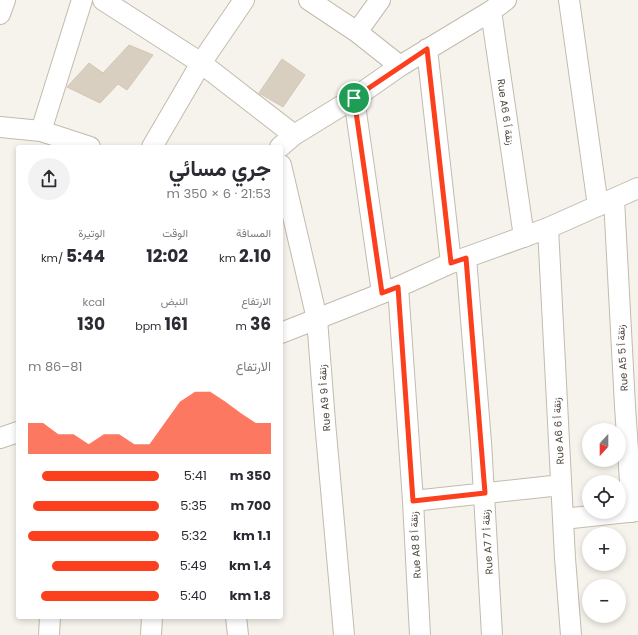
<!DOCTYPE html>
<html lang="ar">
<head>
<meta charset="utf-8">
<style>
  :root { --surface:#fff; --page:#f2f2f3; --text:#2b2b33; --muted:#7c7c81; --accent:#fc3f1d }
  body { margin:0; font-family:Poppins,Vazirmatn,sans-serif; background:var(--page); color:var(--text); direction:rtl; height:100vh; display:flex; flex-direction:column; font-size:15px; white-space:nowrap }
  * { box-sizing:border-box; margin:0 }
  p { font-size:13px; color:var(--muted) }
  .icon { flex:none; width:22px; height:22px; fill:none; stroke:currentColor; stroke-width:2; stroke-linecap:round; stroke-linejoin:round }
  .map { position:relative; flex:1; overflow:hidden; direction:ltr }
  .sheet { position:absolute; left:16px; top:145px; width:267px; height:474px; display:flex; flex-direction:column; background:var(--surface); border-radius:4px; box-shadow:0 2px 6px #0003; direction:rtl }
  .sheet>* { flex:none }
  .needle { width:26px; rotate:201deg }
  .tools { position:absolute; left:582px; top:423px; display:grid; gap:8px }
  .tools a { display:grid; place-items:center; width:44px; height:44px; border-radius:50%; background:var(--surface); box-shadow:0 2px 6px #0003; font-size:20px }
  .pin { position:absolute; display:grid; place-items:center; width:34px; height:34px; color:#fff; margin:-17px; border:2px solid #fff; border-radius:50%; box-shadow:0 1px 4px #0007 }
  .round { display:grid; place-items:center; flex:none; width:42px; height:42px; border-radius:21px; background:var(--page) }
  .overview { display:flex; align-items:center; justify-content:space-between; height:68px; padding:0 12px }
  h1 { font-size:22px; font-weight:700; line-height:30px }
  .figures { display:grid; grid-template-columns:repeat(3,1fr); gap:6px; height:68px; padding:4px 12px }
  .figures div { display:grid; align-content:center }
  .figures b { font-size:17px; font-weight:700 }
  .figures small { font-size:11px; font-weight:400 }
  .figures p { font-size:11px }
  .chart { height:112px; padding:8px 12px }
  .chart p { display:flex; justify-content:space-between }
  .chart svg { width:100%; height:72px; margin-top:4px; fill:var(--accent); opacity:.7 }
  ul { padding:0 12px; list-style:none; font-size:13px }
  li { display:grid; grid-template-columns:64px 48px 1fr; align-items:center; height:30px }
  li i { height:10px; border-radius:5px; background:var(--accent) }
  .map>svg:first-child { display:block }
  .building { fill:#d8cfc1; stroke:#d3c7b4 }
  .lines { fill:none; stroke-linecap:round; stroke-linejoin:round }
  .minor-casing { stroke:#c2bbae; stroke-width:22 }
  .minor { stroke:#fff; stroke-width:20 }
  .route-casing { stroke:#fff; stroke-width:8 }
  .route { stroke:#fc3f1d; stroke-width:5 }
  .labels { text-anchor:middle; stroke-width:4; stroke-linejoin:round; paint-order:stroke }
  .street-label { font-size:10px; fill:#4b4439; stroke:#fff }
</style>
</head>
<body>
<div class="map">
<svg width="638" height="635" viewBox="0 0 638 635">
  <rect width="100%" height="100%" fill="#f6f3ec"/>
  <path class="building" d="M129,45L153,55L127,90L118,84L100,103L67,87L89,63L103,73Z
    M282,59L305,75L283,107L259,93Z"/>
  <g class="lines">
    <defs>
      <path id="minor" d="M103,0L201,63L294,135
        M309,0L357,32L400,66
        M569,0L598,206
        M491,11L524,237
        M0,14L5,0
        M357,32L380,0
        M427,49L451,263
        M354,98L382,293
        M0,127L41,131L90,147
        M41,131L82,0
        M152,147L201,63L244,0
        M280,147L294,135L354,98L400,66L491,11L506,0
        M281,165L317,319L325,422L344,635
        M614,199L625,406L632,512
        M548,228L565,558L571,635
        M466,258L481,442L492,635
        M398,287L413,501L420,635
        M281,333L398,287L451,263L548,228L638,188
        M0,438L18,432
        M413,501L561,485
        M563,519L638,511
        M236,617L238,635
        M49,635L50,617
        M151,635L152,617"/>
    </defs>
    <use href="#minor" class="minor-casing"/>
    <use href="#minor" class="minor"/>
  </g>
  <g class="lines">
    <defs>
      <path id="route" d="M427,49L451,263L466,258L485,493L413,501L398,287L382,293L354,98Z"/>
    </defs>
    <use href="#route" class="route-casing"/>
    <use href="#route" class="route"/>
  </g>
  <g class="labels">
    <g class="street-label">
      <text transform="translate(506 112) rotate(82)" y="4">Rue A6 زنقة أ 6</text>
      <text transform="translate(622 358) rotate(-93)" y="4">Rue A5 زنقة أ 5</text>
      <text transform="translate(324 398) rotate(-94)" y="4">Rue A9 زنقة أ 9</text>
      <text transform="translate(558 431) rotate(-93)" y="4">Rue A6 زنقة أ 6</text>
      <text transform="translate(487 542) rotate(-93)" y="4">Rue A7 زنقة أ 7</text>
      <text transform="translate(415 545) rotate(-93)" y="4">Rue A8 زنقة أ 8</text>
    </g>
  </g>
</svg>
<div class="tools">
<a><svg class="needle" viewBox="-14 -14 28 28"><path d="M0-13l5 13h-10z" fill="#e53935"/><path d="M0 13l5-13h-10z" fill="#7c7c81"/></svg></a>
<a><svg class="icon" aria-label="locate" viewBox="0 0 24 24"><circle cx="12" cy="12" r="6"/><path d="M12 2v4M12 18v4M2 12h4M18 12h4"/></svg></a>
<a>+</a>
<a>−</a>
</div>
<div class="pin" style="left:354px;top:98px;background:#1e9e55"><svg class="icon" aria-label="arrive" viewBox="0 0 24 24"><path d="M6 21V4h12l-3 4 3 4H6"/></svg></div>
<section class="sheet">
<div class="overview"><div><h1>جري مسائي</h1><p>21:53 · 6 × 350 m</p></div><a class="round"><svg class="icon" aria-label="share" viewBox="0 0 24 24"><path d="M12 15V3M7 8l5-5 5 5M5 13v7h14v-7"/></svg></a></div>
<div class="figures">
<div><p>المسافة</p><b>2.10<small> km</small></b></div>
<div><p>الوقت</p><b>12:02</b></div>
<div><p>الوتيرة</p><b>5:44<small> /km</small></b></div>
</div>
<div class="figures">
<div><p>الارتفاع</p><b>36<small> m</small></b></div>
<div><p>النبض</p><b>161<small> bpm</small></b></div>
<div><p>kcal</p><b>130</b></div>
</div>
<div class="chart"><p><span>الارتفاع</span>81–86 m</p>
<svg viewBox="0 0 160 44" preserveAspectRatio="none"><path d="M0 44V25L10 25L20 32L30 32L40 38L50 32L60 32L70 38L80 38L90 25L100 12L110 6L120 6L130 12L140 19L150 25L160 25V44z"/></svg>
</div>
<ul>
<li><b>350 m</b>5:41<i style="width:89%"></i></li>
<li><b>700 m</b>5:35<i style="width:96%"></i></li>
<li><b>1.1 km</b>5:32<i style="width:100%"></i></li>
<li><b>1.4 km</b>5:49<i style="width:82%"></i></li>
<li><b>1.8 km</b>5:40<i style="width:90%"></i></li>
</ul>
</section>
</div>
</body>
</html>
